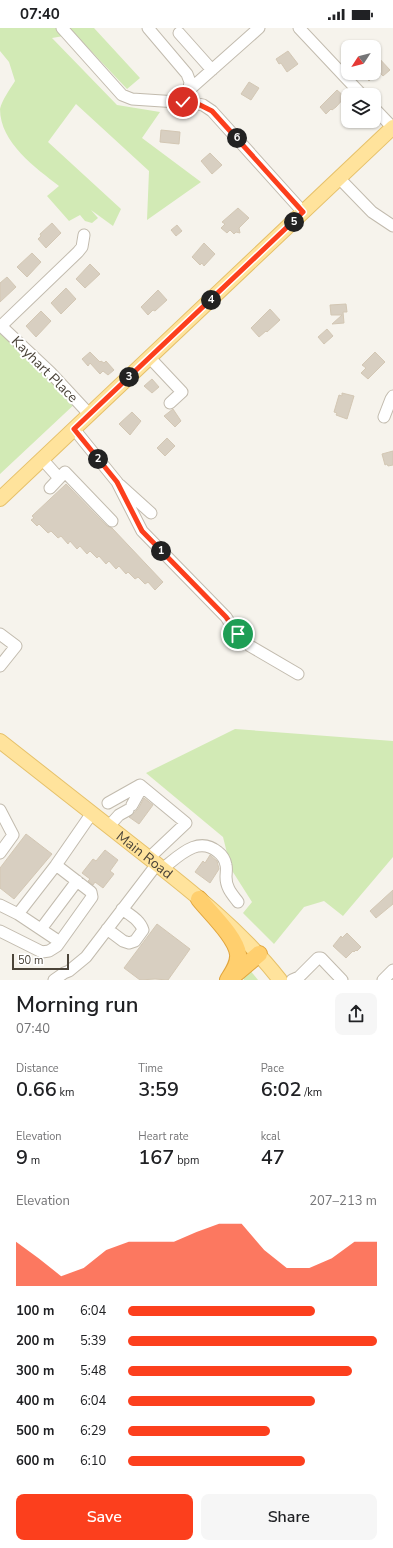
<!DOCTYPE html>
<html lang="en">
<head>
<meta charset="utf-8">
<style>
  :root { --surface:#fff; --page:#f6f6f6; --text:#202124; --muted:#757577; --accent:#fc3f1d }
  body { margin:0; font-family:"Nunito Sans",sans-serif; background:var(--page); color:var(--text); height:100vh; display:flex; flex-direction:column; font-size:15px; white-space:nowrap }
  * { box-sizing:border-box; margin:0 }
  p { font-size:13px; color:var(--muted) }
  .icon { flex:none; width:22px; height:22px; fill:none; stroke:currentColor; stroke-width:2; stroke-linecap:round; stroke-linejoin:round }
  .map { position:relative; height:952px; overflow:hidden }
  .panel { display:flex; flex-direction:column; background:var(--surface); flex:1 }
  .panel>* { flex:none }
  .needle { width:26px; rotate:234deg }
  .controls { position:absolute; left:341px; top:12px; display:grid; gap:8px }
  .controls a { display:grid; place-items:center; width:40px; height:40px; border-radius:8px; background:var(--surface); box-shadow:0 1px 3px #0004; font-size:20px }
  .scale { position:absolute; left:12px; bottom:10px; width:57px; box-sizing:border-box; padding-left:4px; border:2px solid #4b4439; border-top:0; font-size:11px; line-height:14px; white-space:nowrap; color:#4b4439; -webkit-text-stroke:3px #fff; paint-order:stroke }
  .pin { position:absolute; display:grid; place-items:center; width:34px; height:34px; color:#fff; margin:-17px; border:2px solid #fff; border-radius:50%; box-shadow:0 1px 4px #0007 }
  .km { position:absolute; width:20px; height:20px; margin:-10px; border-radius:50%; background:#222; color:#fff; font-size:11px; line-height:20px; text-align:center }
  .round { display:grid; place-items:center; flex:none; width:42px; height:42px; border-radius:8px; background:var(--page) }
  .head { display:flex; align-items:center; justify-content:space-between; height:68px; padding:0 16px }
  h1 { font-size:22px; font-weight:600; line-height:30px }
  .metrics { display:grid; grid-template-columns:repeat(3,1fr); gap:6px; height:68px; padding:4px 16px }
  .metrics div { display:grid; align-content:center }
  .metrics b { font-size:20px; font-weight:600 }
  .metrics small { font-size:11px; font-weight:400 }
  .metrics p { font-size:11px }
  .chart { height:112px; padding:8px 16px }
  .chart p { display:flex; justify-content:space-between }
  .chart svg { width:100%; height:72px; margin-top:4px; fill:var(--accent); opacity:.7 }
  .primary-button { display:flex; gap:8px; margin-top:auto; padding:8px 16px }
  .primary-button a { flex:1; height:46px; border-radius:8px; background:var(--accent); color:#fff; font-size:16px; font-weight:600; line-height:46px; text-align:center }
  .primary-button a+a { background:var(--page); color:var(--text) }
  ul { padding:0 16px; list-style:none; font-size:13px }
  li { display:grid; grid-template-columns:64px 48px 1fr; align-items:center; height:30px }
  li i { height:10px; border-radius:5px; background:var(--accent) }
  .status { display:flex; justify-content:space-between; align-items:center; height:28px; padding:0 20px; background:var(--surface); direction:ltr }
  .status svg { height:11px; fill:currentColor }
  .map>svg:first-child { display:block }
  .green { fill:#d2eab5 }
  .building { fill:#d8cfc1; stroke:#d3c7b4 }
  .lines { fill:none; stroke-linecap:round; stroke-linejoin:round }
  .minor-casing { stroke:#c2bbae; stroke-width:13 }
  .major-casing { stroke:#e6c16a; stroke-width:16 }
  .highway-casing { stroke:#e0a43c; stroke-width:18 }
  .minor { stroke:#fff; stroke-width:11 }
  .major { stroke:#ffe39c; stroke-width:14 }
  .highway { stroke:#ffcf6e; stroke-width:16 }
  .route-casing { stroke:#fff; stroke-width:8 }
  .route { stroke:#fc3f1d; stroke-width:5 }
  .labels { text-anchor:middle; stroke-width:4; stroke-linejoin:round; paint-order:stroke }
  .street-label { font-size:14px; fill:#4b4439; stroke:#fff }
</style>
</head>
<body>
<div class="status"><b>07:40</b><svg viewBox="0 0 49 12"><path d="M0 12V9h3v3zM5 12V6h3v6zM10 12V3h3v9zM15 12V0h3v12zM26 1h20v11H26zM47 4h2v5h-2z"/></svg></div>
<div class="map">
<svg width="393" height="952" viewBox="0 0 393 952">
  <rect width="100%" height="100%" fill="#f6f3ec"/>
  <path class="green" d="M0,0H94L140,50L127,61L75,6L52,10L117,77L160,84L142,110L201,154L147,192L149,143L76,76L48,114L121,181L113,198L91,182L98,190L92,195L85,193L80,187L69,193L47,168L59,158C36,140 0,115 0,81C2,72 10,61 15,53L9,34L0,23Z
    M0,301L79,372L0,446Z
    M235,701L393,713V829L343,888L324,873L304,879L274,916L243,885L252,874L231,841L223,809L146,745Z
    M240,930L258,952H244Z"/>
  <path class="building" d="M288,23L298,36L287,44L281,35L279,36L276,31Z
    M377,28L390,42L383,48L380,45L374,51V48L369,53L362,45H374V31Z
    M249,54L259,60L251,72L241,66Z
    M337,62L345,69L336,79L332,82L331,81L326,86L320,79Z
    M161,102L180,104L179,116L160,114Z
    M210,125L222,137L212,146L201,133Z
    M238,180L249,190L239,200L240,205L236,204L234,206L230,202L227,205L221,200L225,196L222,194Z
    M52,195L61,205L46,220L38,211L41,208L40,206Z
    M177,197L182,203L176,208L171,202Z
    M204,215L215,226L204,238L202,235L200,237L192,229Z
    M32,225L41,234L27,249L17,239Z
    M90,236L100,246L85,260L76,251Z
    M7,249L16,259L0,274V255Z
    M66,260L76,271L61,286L51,275Z
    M158,262L167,272L155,283L153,282L148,287L141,279Z
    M346,276L347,284H343L344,295L332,296L342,287H331L330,277Z
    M270,281L280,292L267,304L266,303L259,309L251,300Z
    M41,283L51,293L36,309L26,298Z
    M327,301L333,308L324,316L318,309Z
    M90,324L100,334L101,333L104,335L106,333L114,342L108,347L103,343L100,346L90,335L88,338L82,331Z
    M375,324L385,334L368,351L361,345L366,340L362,337Z
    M152,351L159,359L152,365L144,358Z
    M342,365L354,368L347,391L336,387L337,385L334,384L339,367L342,368Z
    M173,381L181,393L175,399L164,388Z
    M132,384L141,393L130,407L119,396Z
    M167,410L175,418L165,428L157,420Z
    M393,423V437L388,438L387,436L385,437L382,426Z
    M66,456L107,498L112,500L163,554L155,562L148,554L145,556L138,549L135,551L128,544L126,546L119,538L116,541L109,533L106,536L99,528L97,530L90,523L87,526L80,518L77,521L70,513L68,516L61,508L58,510L51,503L48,505L39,496L37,498L31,492L34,490L32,488Z
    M144,770L153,777L139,796L129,789L138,781Z
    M26,806L52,826L14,871L0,860V840Z
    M105,822L118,832L110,843L114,846L103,860L95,854L93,857L88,853L90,851L82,845L93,831L96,833Z
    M210,827L217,833L219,841L210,855L195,844L203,833L205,835Z
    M393,862V876L376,890L370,883Z
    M157,896L190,921L168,952L155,951L140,952L124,940Z
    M347,905L361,919L357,923L356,922L354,924L353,923L346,930L333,918L341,908L342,910Z"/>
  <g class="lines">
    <defs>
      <path id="minor" d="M62,0L122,67L132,71L193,75L203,77L212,83L303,184
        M148,0L187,46L190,54L188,66
        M299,0L362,67
        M179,5L212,42
        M188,63L259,0
        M374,80L393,100
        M339,150L372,184L393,198
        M0,297L50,344L90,387
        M1,298L78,224L82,219L84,207
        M150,330L182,364L170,375
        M384,389L391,371L393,368
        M74,401L117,454L142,503L226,589L237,606L250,618L298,646
        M42,431L59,450
        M120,457L151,485
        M50,460L65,444L112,493
        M0,606L16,618L0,638
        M108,775L140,757L186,795L149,830
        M132,777L142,759
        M0,782L13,807L0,825
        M109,798L119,787L128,782
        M162,841C179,828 198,807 218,824C222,827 225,832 226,837C227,841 226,845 226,849C226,860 232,866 238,874
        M0,877L18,886L56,837
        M18,886L60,914
        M41,901L77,853
        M107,901L123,913L129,915L135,913L143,902C140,892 130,887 122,881
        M0,903L42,924L49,923L57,918L92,869L91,864L56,837L92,785
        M54,952L64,945L69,943L86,929L157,836
        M292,952L299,949L318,930H321L342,952
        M383,952L393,942"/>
      <g id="major">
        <path d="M0,471L393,99"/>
        <path id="s1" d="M0,713C47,750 93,786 140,823C190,862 241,902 280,952"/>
      </g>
      <path id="highway" d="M199,871C210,885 236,909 238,926C239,936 233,944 228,952
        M233,948L259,926"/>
    </defs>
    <use href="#minor" class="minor-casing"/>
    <use href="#major" class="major-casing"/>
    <use href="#highway" class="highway-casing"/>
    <use href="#minor" class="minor"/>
    <use href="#major" class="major"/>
    <use href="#highway" class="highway"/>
  </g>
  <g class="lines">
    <defs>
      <path id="route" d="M183,74L198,76L212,83L303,184L74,401L117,454L142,503L226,589L238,606"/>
    </defs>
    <use href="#route" class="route-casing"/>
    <use href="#route" class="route"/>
  </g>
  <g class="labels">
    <g class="street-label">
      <text transform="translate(45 341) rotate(45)" y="5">Kayhart Place</text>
      <text dy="5" stroke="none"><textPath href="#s1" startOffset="184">Main Road</textPath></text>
    </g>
  </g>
</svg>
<div class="controls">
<a><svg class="needle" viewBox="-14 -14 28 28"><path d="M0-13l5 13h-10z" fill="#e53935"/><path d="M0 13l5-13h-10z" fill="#757577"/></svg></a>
<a><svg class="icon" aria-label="layers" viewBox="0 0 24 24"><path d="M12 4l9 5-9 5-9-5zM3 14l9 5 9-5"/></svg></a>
</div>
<div class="scale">50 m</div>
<div class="pin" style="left:238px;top:606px;background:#1e9e55"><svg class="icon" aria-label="arrive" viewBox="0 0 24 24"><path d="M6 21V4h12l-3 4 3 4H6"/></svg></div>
<div class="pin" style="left:183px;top:74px;background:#d93025"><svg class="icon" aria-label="check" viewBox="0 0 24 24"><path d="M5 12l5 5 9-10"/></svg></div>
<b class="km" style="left:161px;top:523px">1</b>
<b class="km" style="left:98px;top:431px">2</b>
<b class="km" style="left:129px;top:349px">3</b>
<b class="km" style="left:211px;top:272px">4</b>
<b class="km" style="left:294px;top:194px">5</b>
<b class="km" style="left:237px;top:110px">6</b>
</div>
<section class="panel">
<div class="head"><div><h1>Morning run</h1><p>07:40</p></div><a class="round"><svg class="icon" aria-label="share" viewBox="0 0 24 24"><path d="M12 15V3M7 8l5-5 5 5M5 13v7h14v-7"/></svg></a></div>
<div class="metrics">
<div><p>Distance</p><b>0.66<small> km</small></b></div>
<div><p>Time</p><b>3:59</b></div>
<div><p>Pace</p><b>6:02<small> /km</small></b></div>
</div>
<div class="metrics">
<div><p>Elevation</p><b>9<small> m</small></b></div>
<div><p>Heart rate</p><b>167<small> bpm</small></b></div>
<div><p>kcal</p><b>47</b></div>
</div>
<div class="chart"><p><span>Elevation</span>207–213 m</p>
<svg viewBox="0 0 160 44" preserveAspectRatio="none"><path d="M0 44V17L10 27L20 38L30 33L40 22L50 17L60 17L70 17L80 11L90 6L100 6L110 22L120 33L130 33L140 27L150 17L160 17V44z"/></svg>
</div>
<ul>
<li><b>100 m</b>6:04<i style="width:75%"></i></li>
<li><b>200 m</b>5:39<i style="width:100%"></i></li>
<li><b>300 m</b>5:48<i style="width:90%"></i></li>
<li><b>400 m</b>6:04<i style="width:75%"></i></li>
<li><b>500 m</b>6:29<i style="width:57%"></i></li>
<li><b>600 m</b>6:10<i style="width:71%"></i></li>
</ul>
<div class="primary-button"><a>Save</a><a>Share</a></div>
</section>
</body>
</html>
